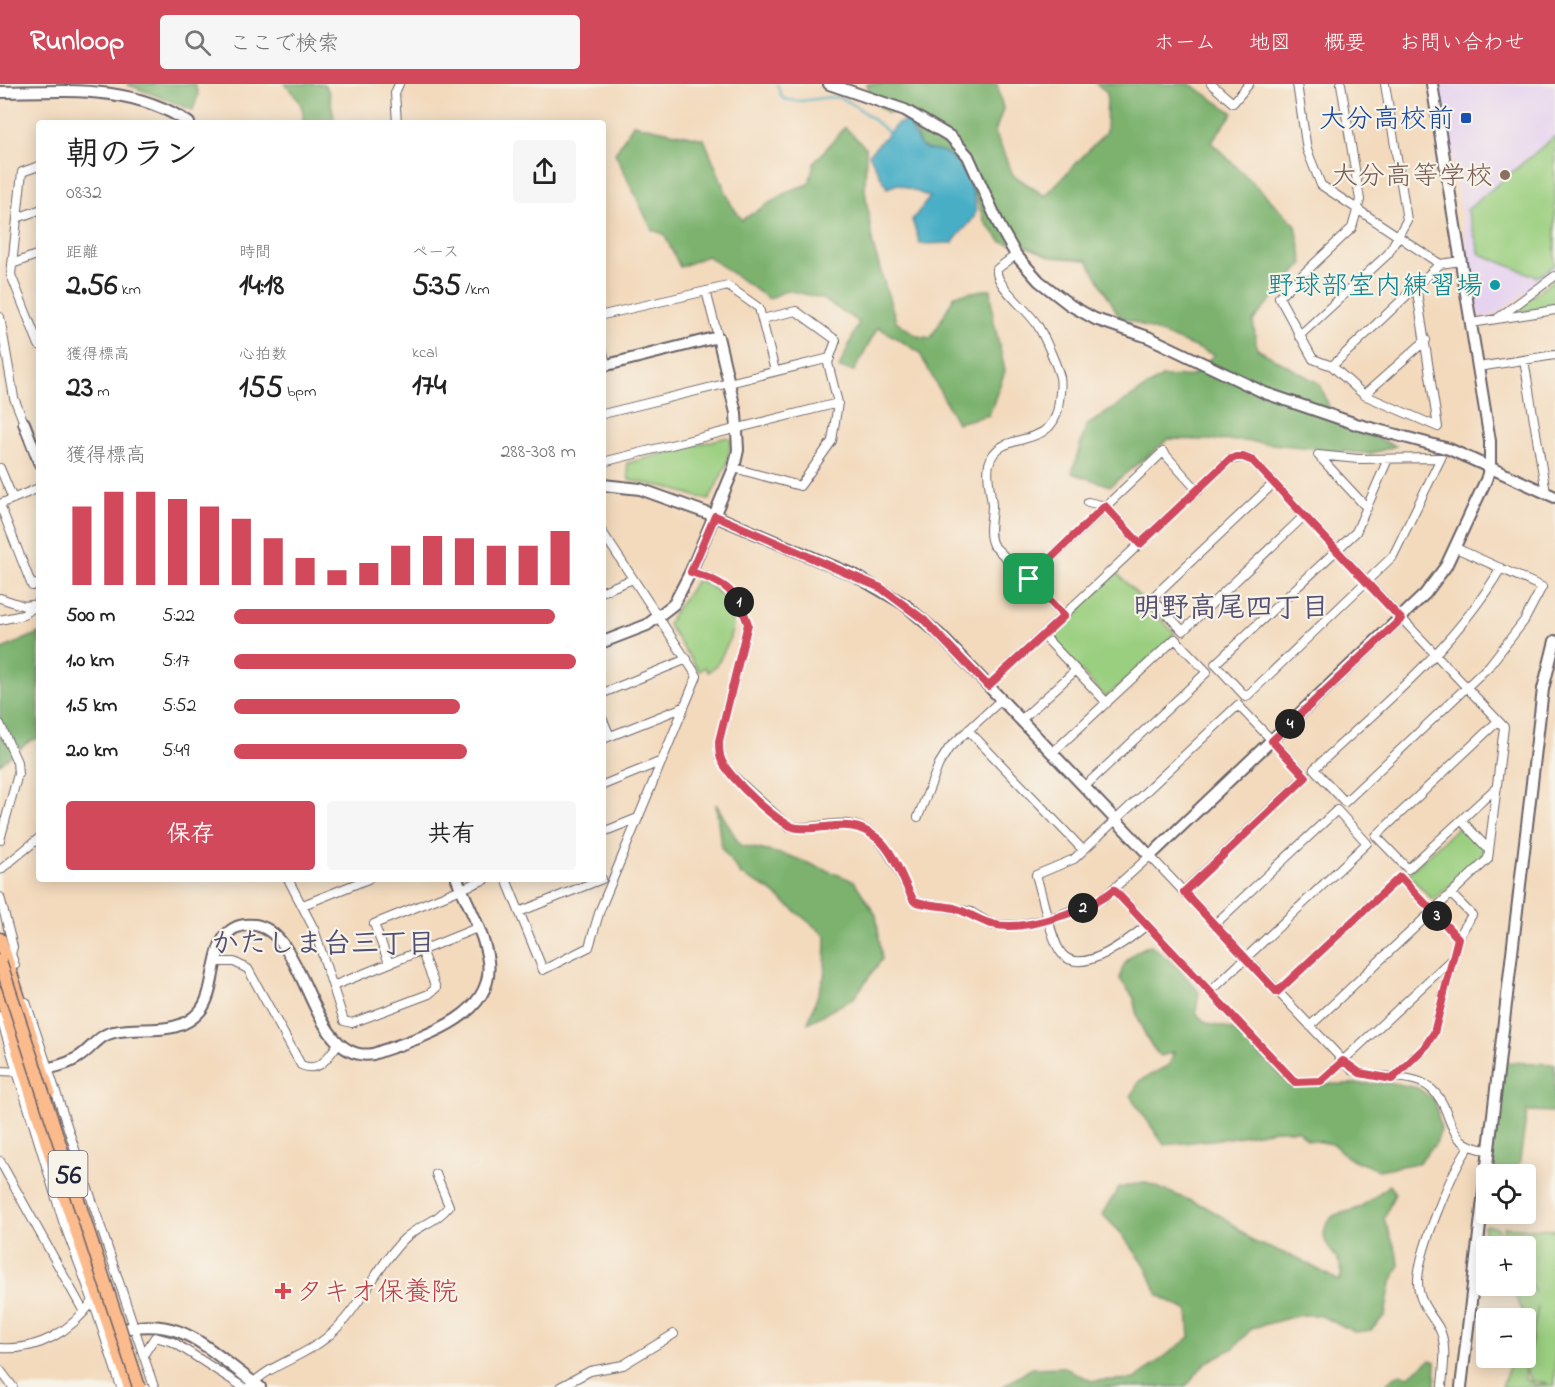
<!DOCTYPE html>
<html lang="ja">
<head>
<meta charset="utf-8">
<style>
  :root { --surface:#fff; --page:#f6f6f6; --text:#222; --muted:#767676; --accent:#d1495b }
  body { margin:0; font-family:"Indie Flower","Klee One",sans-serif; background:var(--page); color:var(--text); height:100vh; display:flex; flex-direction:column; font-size:22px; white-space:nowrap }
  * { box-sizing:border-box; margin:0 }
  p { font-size:20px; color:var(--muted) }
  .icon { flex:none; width:33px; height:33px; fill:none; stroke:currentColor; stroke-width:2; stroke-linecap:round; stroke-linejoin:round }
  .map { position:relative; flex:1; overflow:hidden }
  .details { position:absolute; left:36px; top:36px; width:570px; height:762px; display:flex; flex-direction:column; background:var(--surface); border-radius:6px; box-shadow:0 3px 15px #0003 }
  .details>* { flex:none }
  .tools { position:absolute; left:1476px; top:1080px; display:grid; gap:12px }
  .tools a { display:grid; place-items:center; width:60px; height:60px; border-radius:6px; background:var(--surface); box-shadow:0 3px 15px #0003; font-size:30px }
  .pin { position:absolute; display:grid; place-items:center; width:51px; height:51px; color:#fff; margin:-26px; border-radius:12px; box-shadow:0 3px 9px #0006 }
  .km { position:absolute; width:30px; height:30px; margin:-15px; border-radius:50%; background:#222; color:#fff; font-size:16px; line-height:30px; text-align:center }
  .round { display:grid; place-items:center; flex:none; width:63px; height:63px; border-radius:6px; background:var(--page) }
  .summary { display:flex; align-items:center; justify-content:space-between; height:102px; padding:0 30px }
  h1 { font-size:33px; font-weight:700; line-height:45px }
  .metrics { display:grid; grid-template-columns:repeat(3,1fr); gap:9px; height:102px; padding:6px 30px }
  .metrics div { display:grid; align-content:center }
  .metrics b { font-size:30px; font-weight:700 }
  .metrics small { font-size:16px; font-weight:400 }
  .metrics p { font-size:16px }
  .chart { height:168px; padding:12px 30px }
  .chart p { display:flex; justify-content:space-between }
  .chart svg { width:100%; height:108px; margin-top:6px; stroke:var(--accent); stroke-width:6 }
  .button { display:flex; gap:12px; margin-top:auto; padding:12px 30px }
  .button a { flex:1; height:69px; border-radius:6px; background:var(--accent); color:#fff; font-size:24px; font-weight:700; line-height:69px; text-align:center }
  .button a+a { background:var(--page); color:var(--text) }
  ul { padding:0 30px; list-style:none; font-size:20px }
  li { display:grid; grid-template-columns:96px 72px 1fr; align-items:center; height:45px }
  li i { height:15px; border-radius:8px; background:var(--accent) }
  header { display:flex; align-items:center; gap:36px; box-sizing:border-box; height:84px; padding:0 30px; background:var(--accent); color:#fff }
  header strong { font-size:28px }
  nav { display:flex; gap:33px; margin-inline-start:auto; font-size:21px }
  .search { width:420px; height:54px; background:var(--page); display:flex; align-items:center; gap:15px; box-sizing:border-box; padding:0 21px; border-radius:6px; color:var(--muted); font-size:22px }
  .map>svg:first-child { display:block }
  .built { fill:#e6d3f0 }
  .green { fill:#9bcf80; stroke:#5e785e; stroke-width:1.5; fill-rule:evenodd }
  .forest { fill:#7cb26e; stroke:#4f6a54; stroke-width:1.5 }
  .water { fill:#47aec6; stroke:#346880; stroke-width:1.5 }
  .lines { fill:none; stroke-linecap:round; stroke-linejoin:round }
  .stream { stroke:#47aec6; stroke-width:2 }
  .minor-casing { stroke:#6b6268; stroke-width:10 }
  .tertiary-casing { stroke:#6b6268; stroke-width:14 }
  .primary-casing { stroke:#6b6268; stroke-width:15 }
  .minor { stroke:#fff; stroke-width:8 }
  .tertiary { stroke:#fff; stroke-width:10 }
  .primary { stroke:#fbbb8d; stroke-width:12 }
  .primary-bridge-casing { stroke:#6b6268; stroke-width:15; stroke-linecap:butt }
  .primary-bridge { stroke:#fbbb8d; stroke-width:12 }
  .route-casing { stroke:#fff; stroke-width:12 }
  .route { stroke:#d1495b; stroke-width:8 }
  .transit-dot { fill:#1a4fb4; stroke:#f7f3e8; stroke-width:2 }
  .education-dot { fill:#8d6e63; stroke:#f7f3e8; stroke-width:2 }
  .culture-dot { fill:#0f9aa8; stroke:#f7f3e8; stroke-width:2 }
  .health-dot { fill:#e0444e; stroke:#f7f3e8; stroke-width:2 }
  .labels { text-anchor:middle; stroke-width:4.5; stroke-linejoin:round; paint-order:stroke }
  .shield { fill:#f7f3e8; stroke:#62616f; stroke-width:1.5 }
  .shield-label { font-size:26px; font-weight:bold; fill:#22223b }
  .transit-label { font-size:27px; fill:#164399; stroke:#f7f3e8; text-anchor:end }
  .education-label { font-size:27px; fill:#785e54; stroke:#f7f3e8; text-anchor:end }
  .culture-label { font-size:27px; fill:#0d838f; stroke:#f7f3e8; text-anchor:end }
  .health-label { font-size:27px; fill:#be3a42; stroke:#f7f3e8; text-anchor:start }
  .neighbourhood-label { font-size:28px; font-weight:bold; fill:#534f72; stroke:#f7f3e8 }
</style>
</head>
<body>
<header>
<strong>Runloop</strong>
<div class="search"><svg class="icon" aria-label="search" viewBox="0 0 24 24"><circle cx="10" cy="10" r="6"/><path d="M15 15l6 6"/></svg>ここで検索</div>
<nav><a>ホーム</a><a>地図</a><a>概要</a><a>お問い合わせ</a></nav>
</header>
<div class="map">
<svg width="1555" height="1303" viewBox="0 0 1555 1303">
  <rect width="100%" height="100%" fill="#f7f3e8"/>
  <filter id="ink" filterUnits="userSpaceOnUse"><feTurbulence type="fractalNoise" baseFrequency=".0167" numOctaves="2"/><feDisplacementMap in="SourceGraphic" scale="12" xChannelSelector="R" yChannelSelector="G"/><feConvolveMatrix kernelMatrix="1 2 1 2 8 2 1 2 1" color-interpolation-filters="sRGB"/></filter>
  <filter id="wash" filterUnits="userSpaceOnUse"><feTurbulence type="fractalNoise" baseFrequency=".008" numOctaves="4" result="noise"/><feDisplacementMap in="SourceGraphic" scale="24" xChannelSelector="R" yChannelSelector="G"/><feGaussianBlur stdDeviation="1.35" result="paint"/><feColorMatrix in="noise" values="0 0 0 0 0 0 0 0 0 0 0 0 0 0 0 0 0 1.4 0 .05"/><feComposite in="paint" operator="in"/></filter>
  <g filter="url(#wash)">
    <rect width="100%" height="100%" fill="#f3dabd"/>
    <path class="built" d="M1440,0H1555V187L1495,231L1481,234L1478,231Z"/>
    <path class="green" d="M1555,52V181L1537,193L1480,170L1467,126Z
      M1555,195V222L1514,229V226Z
      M727,353L731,356L727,380L709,416L666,403L629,396L627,379Z
      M1117,489L1175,550L1106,614L1052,556L1053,550Z
      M699,496C729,510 741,530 727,561C721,572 719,581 708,588L705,583L699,587L668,541C670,529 689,512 695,497Z
      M1461,740L1484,764L1481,774L1433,816L1408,790Z
      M1487,1141L1499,1145L1506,1162H1486V1186L1483,1167L1484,1143Z
      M1503,1143L1555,1146V1301L1553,1303H1502L1512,1274H1526C1526,1245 1528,1221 1505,1202H1526V1193L1535,1208L1526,1189V1162H1508ZM1538,1223L1526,1288L1532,1297L1548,1299L1536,1301L1525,1295L1524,1285Z"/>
    <path class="forest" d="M126,0H195L198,11L193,26Z
      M285,0H324L329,8L335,39H302C308,25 294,9 285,0Z
      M867,0H997L1003,25L995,48L1013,91L1045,112L1106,48L1107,8L1096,0H1190L1233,29L1211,58L1296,141L1303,179L1253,237L1257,265L1320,300L1335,338L1396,362L1370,370L1244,357L1169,355L1110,402L1072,389L1086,342L1162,293L1192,292L1214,271L1119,232L1087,176L1051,173L1026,162L1002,158L984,137L971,97L965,88L945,69L929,67L919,60L917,50L896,27L888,29L873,17Z
      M633,40L704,55L731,120L742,136L791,106L809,100L814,79L845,43L866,64L865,106L873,162L896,237L917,252L931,254L955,211L991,205L993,234L1005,287L989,331L957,339L919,268L878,243L854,287L839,284L859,238L821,214L787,206L769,215L707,172L680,183L664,150L652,146L615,69Z
      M39,549V654L30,657L0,680V566Z
      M716,720L740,761L790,772L854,797L876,831L882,875L854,914L808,939L825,890L826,852L768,805L741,791L721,763Z
      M1151,861L1178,884L1199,908L1196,928C1209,948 1218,937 1235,947L1291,1001L1393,999L1418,1004L1435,1017L1441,1046L1436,1059L1418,1079L1378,1086L1347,1073L1333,1060L1308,1056L1298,1046H1275L1230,1054L1164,1061L1131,1013L1139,997L1169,981L1174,968L1161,972C1149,964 1133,927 1134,914L1120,895C1122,876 1134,867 1151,861Z
      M1508,978L1555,980V1028L1527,1027L1518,1090H1489L1502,983Z
      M1144,1098L1204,1122L1228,1136L1254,1158L1297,1174L1339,1197C1351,1175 1316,1165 1326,1142C1328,1138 1331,1133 1335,1131C1342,1128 1351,1128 1358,1124C1369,1118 1379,1109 1389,1101L1395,1109L1384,1135L1398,1172L1399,1182L1390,1203L1385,1232L1371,1246L1355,1248L1319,1231H1300L1252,1244L1234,1264L1205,1279L1186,1303H1002L1032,1284L1063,1283L1092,1297L1135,1295L1190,1253L1188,1227L1158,1211L1145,1181L1120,1148L1102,1130L1119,1104Z
      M1430,1276L1436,1278L1435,1303H1386L1389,1297L1400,1289L1408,1292Z"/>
    <path class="water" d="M906,37C912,44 916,55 920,61C928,69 938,65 946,69C961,78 979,113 975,130C973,139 959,147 953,159L920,160L912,136L930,113L898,100L887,104L869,70L897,40Z"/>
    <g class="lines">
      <path class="stream" d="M777,0L782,14C800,21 816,13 835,13C851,14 877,40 891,50"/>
    </g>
  </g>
  <g filter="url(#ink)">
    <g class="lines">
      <defs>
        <path id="minor" d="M1211,0L1233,19L1249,0
          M1297,0L1307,66L1321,101L1440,180
          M1341,0L1360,116L1352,144L1279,213L1313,275L1332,282L1364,311L1438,343L1416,202
          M397,39L395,9L399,0
          M39,82L22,88L11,191L39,261
          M17,134L39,126
          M1016,171L997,185C994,201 1029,226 1038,242C1045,254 1056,279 1060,293C1062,302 1059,315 1058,324C1050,368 998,344 989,380C986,392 991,408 992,421C992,433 987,450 993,461L1064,532
          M12,180L39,170
          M706,207L718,253
          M603,231L728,202L759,224L775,287
          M0,233L14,314L24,339
          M1498,234L1555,192
          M1471,239L1555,226
          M1299,252L1388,170L1407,136L1385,0
          M603,268L606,281
          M1524,276L1546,409
          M1332,282L1440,180L1461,177
          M1478,283L1555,271
          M1364,311L1426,256
          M603,330L830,274
          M1318,371L1358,375L1441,374L1393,472L1246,613L1215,580L1356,448L1388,375
          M1318,371L1367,424
          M603,378L838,319
          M0,384L13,415
          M734,384L800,402L832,357L838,319L828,279L836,256L796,227L762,235
          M1274,399L1152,514L1183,547L1304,432
          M1088,418L1105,422L1140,460
          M0,420L39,404
          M0,421L32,502L39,499
          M1456,464L1542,503L1524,537L1489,582L1345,718L1314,685C1381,622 1454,564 1501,484
          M691,487C724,498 736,506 748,540L719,657L720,674L728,687L788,742C810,747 833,736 854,741C887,749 899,792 914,817L971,828L993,841H1020L1049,835L1102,815L1150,772L1352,986C1375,996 1412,989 1429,1003C1458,1026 1440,1062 1489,1066
          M1029,495L1163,368L1198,407
          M603,507L633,495
          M0,514L24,522L39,520
          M0,536L23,531L36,522
          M1043,551L1107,619
          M988,602L1229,376L1243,373L1253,377L1504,643L1488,775L1310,942
          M603,609L687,575
          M603,636L610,652
          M1021,636L1076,586
          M0,640L17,678L18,690L0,756
          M968,646L1083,766
          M603,655L684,623
          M1052,669L1175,555L1207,588L1084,703
          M603,701L662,677
          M1497,703L1408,785L1376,752L1498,637
          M918,733L939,680L949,664L1001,616
          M1461,736L1489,766
          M603,748L638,734
          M0,786L39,754
          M288,795L314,845L344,937L352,939L429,910L436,904L421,866
          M506,795L543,886L589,863L600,826L697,592L603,449
          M1114,806L1295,998L1321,997L1453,874
          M0,813L13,863L11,870L15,881
          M303,821L368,795
          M519,828L602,795
          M1147,841C1131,854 1082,893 1062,870C1051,857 1042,809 1036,791L1074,775L1238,621L1306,692L1183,808
          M215,878H234L248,885L301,981C320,989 327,974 338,960
          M389,879L374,840L486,795
          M333,902L477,844
          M1210,908L1367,759L1337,726L1214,841
          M1277,908L1400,793L1458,854
          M26,918L154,1303
          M0,932L63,1137L90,1209
          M0,987L21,988
          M1392,995L1424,964L1434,949L1458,854L1472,831L1451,810
          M0,1077L84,1228
          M93,1217L121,1303
          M0,1264C38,1267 70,1248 93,1217L90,1209L93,1208
          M144,1270L155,1253L173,1258L243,1303
          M0,1286L13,1303
          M249,1303C270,1280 302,1274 326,1254C359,1227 373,1188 402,1157C416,1142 436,1139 449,1122L436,1090
          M560,1303L590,1287L623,1281L674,1250
          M1442,1303C1443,1285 1448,1261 1439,1244C1430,1229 1419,1219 1418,1199C1417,1171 1452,1086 1469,1063"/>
        <path id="tertiary" d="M829,0L905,26L951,53L968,72L1000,143L1016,171L1039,197L1070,221L1095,235L1148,253L1265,309L1356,340L1449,365L1555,413
          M0,8C65,7 133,0 189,39
          M603,282L718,253L736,329L738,366L734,384L691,487L674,520L647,541L603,558
          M24,339L39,378
          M603,401L640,405L715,432L856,492L904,520L941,552L1150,772L1425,510L1446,482L1486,396L1490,383V357L1432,0
          M34,987C49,984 64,982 77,974C91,966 98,951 114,948C143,941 177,954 200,927C221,903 205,835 255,841C308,849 310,981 373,970C415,955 496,935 488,877C484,849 468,821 457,795
          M112,1248C183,1227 206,1266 260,1303
          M1461,1303L1543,605L1555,557"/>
        <path id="primary" d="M0,855L49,1008
          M0,909L55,1085L130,1303"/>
      </defs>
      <use href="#minor" class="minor-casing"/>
      <use href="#tertiary" class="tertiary-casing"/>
      <use href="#primary" class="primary-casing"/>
      <use href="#minor" class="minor"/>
      <use href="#tertiary" class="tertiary"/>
      <use href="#primary" class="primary"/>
      <defs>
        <path id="primary-bridge" d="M0,877L139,1303"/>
      </defs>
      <use href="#primary-bridge" class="primary-bridge-casing"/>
      <use href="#primary-bridge" class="primary-bridge"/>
    </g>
  </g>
  <g class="lines" filter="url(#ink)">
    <defs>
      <path id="route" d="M1236,373H1243L1253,377L1401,535L1272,657L1306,693L1184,808L1277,908L1400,793L1458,854L1434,949L1424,964L1392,995L1360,989L1343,977L1321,997L1295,998L1114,806C1090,825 1024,849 992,840C979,837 968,828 954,824C941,821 928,822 914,817C903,798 895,768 877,754C849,732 828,747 798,744C780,743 727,692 721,675C719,670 719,662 719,657L748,540C737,506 724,498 691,488L715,432L881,504L924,536L988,602L1064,532L1029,495L1105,422L1140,460L1229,376Z"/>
    </defs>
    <use href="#route" class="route-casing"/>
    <use href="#route" class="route"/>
  </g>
  <rect class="transit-dot" x="1460" y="28" width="12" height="12" rx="3"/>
  <circle class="education-dot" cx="1505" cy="91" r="6"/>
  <circle class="culture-dot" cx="1495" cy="201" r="6"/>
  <path class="health-dot" d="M280 1198h6v6h6v6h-6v6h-6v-6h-6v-6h6z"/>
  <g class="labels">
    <rect class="shield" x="48.5" y="1067" width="39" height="46" rx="4.5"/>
    <g class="shield-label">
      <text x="68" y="1099">56</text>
    </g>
    <g class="transit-label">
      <text x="1454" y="43">大分高校前</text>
    </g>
    <g class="education-label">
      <text x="1493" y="100">大分高等学校</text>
    </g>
    <g class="culture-label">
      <text x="1483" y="210">野球部室内練習場</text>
    </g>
    <g class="health-label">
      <text x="296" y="1216">タキオ保養院</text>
    </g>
    <g class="neighbourhood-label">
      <text x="1231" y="532">明野高尾四丁目</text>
      <text x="323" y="868">かたしま台三丁目</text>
    </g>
  </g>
</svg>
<div class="tools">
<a><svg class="icon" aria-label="locate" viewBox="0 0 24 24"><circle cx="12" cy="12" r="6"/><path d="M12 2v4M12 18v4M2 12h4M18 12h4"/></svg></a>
<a>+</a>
<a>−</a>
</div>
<div class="pin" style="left:1029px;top:495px;background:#1e9e55"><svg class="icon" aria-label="arrive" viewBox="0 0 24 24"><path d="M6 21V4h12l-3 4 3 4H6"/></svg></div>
<b class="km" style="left:739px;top:518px">1</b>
<b class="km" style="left:1083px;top:824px">2</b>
<b class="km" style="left:1437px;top:832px">3</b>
<b class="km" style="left:1290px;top:640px">4</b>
<section class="details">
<div class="summary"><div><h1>朝のラン</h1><p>08:32</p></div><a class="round"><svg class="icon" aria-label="share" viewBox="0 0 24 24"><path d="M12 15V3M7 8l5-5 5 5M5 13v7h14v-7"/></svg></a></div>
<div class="metrics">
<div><p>距離</p><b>2.56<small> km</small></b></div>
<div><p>時間</p><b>14:18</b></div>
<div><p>ペース</p><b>5:35<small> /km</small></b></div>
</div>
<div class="metrics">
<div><p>獲得標高</p><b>23<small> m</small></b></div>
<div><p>心拍数</p><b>155<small> bpm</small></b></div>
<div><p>kcal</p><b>174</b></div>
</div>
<div class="chart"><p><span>獲得標高</span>288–308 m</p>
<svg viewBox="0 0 160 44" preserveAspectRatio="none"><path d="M5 44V12M15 44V6M25 44V6M35 44V9M45 44V12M55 44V17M65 44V25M75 44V33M85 44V38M95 44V35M105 44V28M115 44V24M125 44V25M135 44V28M145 44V28M155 44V22"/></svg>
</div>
<ul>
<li><b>500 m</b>5:22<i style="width:94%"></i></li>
<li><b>1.0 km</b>5:17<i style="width:100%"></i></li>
<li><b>1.5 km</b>5:52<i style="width:66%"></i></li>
<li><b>2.0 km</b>5:49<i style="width:68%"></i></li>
</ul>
<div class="button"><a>保存</a><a>共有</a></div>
</section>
</div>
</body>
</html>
